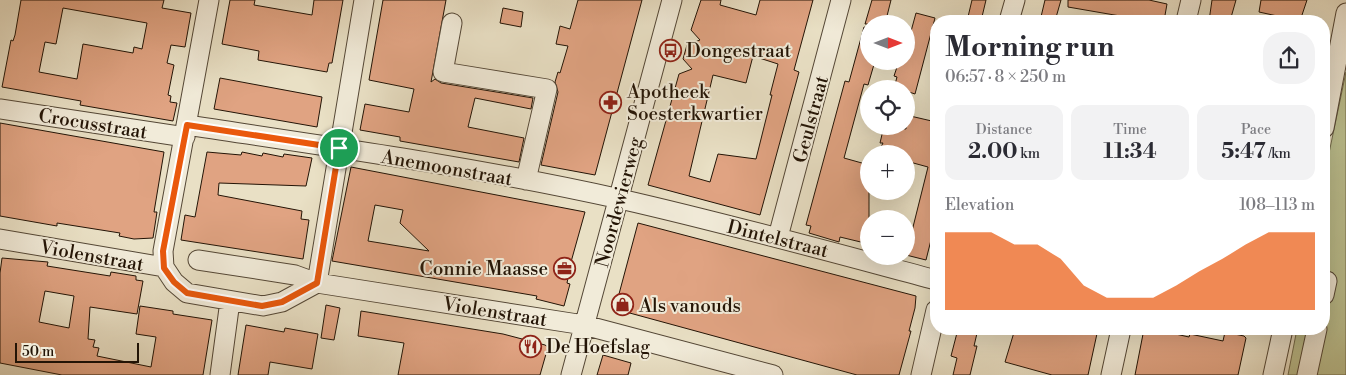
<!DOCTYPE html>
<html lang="en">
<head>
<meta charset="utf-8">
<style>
  :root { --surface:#fff; --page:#f2f2f3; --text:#2b2b33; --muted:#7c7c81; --accent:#ea580c }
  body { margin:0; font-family:"Libre Bodoni",serif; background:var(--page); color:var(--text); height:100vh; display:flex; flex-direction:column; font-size:19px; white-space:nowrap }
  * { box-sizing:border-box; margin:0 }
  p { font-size:16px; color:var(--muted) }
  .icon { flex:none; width:28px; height:28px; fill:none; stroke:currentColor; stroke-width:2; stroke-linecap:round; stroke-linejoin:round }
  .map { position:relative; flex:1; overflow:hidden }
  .panel { position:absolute; left:930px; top:15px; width:400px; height:320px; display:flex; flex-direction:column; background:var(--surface); border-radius:20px; box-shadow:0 5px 20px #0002 }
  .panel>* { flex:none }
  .needle { width:32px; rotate:90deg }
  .controls { position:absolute; left:860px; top:15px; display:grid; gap:10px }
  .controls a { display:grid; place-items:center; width:55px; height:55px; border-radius:50%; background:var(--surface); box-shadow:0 5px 20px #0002; font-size:25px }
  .scale { position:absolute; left:15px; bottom:12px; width:124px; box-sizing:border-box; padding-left:5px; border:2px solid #231406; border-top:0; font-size:14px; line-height:18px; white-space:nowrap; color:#231406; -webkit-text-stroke:4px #f1ebd9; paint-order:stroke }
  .pin { position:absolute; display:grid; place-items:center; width:42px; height:42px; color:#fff; margin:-21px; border:2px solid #fff; border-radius:50%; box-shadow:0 1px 5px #0007 }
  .round { display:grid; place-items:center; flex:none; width:52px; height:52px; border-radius:20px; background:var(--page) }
  .overview { display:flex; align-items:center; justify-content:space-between; height:85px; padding:0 15px }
  h1 { font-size:28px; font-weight:800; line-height:38px }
  .metrics { display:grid; grid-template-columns:repeat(3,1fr); gap:8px; height:85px; padding:5px 15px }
  .metrics div { display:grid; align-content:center; border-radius:12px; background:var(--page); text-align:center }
  .metrics b { font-size:21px; font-weight:800 }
  .metrics small { font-size:14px; font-weight:400 }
  .metrics p { font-size:14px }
  .chart { height:140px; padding:10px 15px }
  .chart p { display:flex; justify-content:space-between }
  .chart svg { width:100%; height:90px; margin-top:5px; fill:var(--accent); opacity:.7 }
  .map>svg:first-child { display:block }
  .green { fill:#bcc191; stroke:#706a4c }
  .building { fill:#e0a382; stroke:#231406; fill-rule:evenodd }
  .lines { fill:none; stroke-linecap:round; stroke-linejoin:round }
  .minor-casing { stroke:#544736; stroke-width:21 }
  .minor { stroke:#f1ebd9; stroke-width:19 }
  .route-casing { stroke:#fff; stroke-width:10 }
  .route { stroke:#ea580c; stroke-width:6 }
  .labels { text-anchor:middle; stroke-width:4; stroke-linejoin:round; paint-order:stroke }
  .poi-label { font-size:19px; fill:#231406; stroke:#f1ebd9; text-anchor:start }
  .street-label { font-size:19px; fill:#231406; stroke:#f1ebd9 }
</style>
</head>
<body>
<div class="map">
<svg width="1346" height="375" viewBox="0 0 1346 375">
  <rect width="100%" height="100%" fill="#e9e0c5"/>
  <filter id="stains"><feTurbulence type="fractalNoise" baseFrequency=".004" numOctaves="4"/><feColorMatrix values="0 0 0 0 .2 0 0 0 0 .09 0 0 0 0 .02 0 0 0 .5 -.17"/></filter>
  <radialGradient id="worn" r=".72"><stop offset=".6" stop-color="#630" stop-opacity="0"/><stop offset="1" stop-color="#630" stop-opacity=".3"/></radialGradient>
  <path class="green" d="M1346,72V375H1288L1297,329H1324V177Z"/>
  <path class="building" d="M21,0H164L162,8L191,13L185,47L171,45L167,63L174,65L168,95L171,96L170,102L177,103L173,121L80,105L81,101L2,87L11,40L13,41L15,35ZM63,8L147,23L142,49L134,47L133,53L83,44L77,79L39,72L45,42L56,44Z
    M230,0H255L254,5L312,15L314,0H343L332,63H329L327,72L258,60L259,51L222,44Z
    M383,0H446L431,82L435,79L441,83L533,98L531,109L475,98L468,127L524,138L519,162L400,141V137L360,130L365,104L409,112L414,89L369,80Z
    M578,0H642L595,175L541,165L558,92L555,82L558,72L560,73L568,46L556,44L560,26L570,29Z
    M701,0H721L720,5L756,15L760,0H813L794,70L799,72L760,215L648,185L679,74L692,69L683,59L687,45L700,40L691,30ZM753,56L778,64L770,95H772L756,159L718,154L710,182L689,176L713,75L746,83Z
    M872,0H891L885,24H865Z
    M972,0H986L981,21H967Z
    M1045,0H1061L1055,21H1040Z
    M1068,0H1149L1167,4L1164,21H1125L1126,17L1068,7Z
    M1212,0H1236L1230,21H1209Z
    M1261,0H1307L1300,21L1259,12Z
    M503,8L523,12L521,27L500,23Z
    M916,13L935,18L915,94L906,91V89L894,88L897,77L894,76L899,61H906V34L910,35Z
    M864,27L869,28V61H875L868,85L864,84L844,158L869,165V244L840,237L839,242L809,233L811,226L806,225L845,81L849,82Z
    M220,78L322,97L317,127L214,109Z
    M906,115L936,122V220L926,260L906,255L928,167L906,161V153L881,147L883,143H880L884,126L906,129Z
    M0,123L164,152L154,212H157L153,238L134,239L119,236L120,233L57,223V226L0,216Z
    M207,152L241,155L242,152L262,156L263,153L283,157L284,154L312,158L306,186L219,183L218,195L302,211L301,219L309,220L303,259L181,240L185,215L195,217Z
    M351,167L585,212L571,262L567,283L570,284L564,306L536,299L537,296L332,261ZM375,205L403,210L400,223L429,251L368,241Z
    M638,223L916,296L915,308L909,331H911L899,375H857L615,309Z
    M2,258L48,262L47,266L110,276L111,272L136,276V280L143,281L137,314L90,307L88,339L95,340L93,347L99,348L97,356L151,367L156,337L136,334L140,306L173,311V314L212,320L203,375H62L0,363V273ZM45,291L74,296L69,328L39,322Z
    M326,305L340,308L334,340L321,338Z
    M361,311L503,334L545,345L548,347L540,375H398L404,343L358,336Z
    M246,325L284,332L285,328L318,334L312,369L270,362L268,375H238Z
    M958,329H978L974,346H977L970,375H953L957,358L951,356Z
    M1015,329H1098L1088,375H1052L1005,362Z
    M1144,329H1162V331L1189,337L1190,334L1223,341L1225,332L1244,336L1246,338L1238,375H1135Z
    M603,355L631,363L628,375H597Z"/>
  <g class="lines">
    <defs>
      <path id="minor" d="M1009,21L1015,0
        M1186,21L1191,0
        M452,23L443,72L547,89L526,180
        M0,109L185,137
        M187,125C332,147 477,167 620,199C726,223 831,252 936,280
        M1324,128L1346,13
        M778,237L841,0
        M0,239L164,267L174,282L187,293L263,306L282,302L317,283
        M198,260L295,275L317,283L584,325L773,375
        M164,267L163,251L209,0
        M317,283L364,0
        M1324,295L1327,281
        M220,375L230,301
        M571,375L672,0
        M921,375L936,310
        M1111,375L1121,329
        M1273,375L1283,329
        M1307,375L1317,329"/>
    </defs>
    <use href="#minor" class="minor-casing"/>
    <use href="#minor" class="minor"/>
  </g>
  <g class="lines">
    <defs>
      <path id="route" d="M187,125L339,148L317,283L282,302L262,306L187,293L174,282L164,268L163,251Z"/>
    </defs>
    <use href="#route" class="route-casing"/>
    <use href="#route" class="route"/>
  </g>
  <defs>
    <symbol id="bus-ring" viewBox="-11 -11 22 22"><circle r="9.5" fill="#f1ebd9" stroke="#8f2418" stroke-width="1.5"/><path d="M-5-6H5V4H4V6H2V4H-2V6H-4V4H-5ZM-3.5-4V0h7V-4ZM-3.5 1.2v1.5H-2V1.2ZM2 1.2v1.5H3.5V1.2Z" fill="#8f2418"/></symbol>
    <symbol id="pharmacy-ring" viewBox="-11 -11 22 22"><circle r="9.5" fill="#f1ebd9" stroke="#8f2418" stroke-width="1.5"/><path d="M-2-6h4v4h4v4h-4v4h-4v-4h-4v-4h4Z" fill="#8f2418"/></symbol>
    <symbol id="office-ring" viewBox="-11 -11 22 22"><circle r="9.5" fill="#f1ebd9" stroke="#8f2418" stroke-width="1.5"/><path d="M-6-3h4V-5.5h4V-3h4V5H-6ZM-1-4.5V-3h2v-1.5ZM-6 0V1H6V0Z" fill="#8f2418"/></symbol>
    <symbol id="shop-ring" viewBox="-11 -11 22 22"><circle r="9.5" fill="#f1ebd9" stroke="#8f2418" stroke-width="1.5"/><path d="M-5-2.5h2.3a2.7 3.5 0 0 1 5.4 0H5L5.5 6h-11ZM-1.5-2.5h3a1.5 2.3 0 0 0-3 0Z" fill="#8f2418"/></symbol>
    <symbol id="restaurant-ring" viewBox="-11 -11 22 22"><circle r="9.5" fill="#f1ebd9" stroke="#8f2418" stroke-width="1.5"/><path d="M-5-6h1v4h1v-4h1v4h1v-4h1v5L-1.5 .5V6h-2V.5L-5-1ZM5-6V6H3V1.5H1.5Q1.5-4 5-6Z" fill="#8f2418"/></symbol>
  </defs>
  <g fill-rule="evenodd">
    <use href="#bus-ring" x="658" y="38" width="25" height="25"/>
    <use href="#pharmacy-ring" x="598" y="90" width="25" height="25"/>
    <use href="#office-ring" x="552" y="256" width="25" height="25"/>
    <use href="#shop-ring" x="610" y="292" width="25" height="25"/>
    <use href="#restaurant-ring" x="518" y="334" width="25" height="25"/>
  </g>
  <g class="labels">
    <g class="poi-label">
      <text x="686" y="57">Dongestraat</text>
      <text x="627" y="98">Apotheek<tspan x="627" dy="22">Soesterkwartier</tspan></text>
      <text x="548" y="275" text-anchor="end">Connie Maasse</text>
      <text x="639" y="312">Als vanouds</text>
      <text x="546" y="353">De Hoefslag</text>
    </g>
    <g class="street-label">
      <text transform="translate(810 119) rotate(-75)" y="7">Geulstraat</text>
      <text transform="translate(93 123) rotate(9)" y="7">Crocusstraat</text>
      <text transform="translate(447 167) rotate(10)" y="7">Anemoonstraat</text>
      <text transform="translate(618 202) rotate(-75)" y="7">Noordewierweg</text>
      <text transform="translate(778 238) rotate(14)" y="7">Dintelstraat</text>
      <text transform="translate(92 255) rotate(10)" y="7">Violenstraat</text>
      <text transform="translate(495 311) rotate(9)" y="7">Violenstraat</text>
    </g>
  </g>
  <rect width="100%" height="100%" filter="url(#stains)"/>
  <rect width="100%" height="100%" fill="url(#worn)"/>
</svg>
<div class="controls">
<a><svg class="needle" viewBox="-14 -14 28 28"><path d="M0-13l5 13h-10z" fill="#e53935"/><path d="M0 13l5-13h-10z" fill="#7c7c81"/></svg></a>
<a><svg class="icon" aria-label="locate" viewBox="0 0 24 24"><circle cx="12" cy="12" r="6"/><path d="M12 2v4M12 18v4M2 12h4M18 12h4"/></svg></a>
<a>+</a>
<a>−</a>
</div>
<div class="scale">50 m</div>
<div class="pin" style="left:339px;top:148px;background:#1e9e55"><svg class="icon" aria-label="arrive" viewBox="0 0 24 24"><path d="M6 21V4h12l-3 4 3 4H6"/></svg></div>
<section class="panel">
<div class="overview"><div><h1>Morning run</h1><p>06:57 · 8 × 250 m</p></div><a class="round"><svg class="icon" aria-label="share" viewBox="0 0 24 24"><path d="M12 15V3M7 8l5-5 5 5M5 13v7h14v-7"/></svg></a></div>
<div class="metrics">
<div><p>Distance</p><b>2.00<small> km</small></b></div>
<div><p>Time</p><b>11:34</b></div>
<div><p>Pace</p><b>5:47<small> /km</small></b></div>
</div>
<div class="chart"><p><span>Elevation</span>108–113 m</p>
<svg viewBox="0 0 160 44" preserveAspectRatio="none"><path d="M0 44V6L10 6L20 6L30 12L40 12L50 19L60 32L70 38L80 38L90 38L100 32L110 25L120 19L130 12L140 6L150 6L160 6V44z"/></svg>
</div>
</section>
</div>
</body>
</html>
